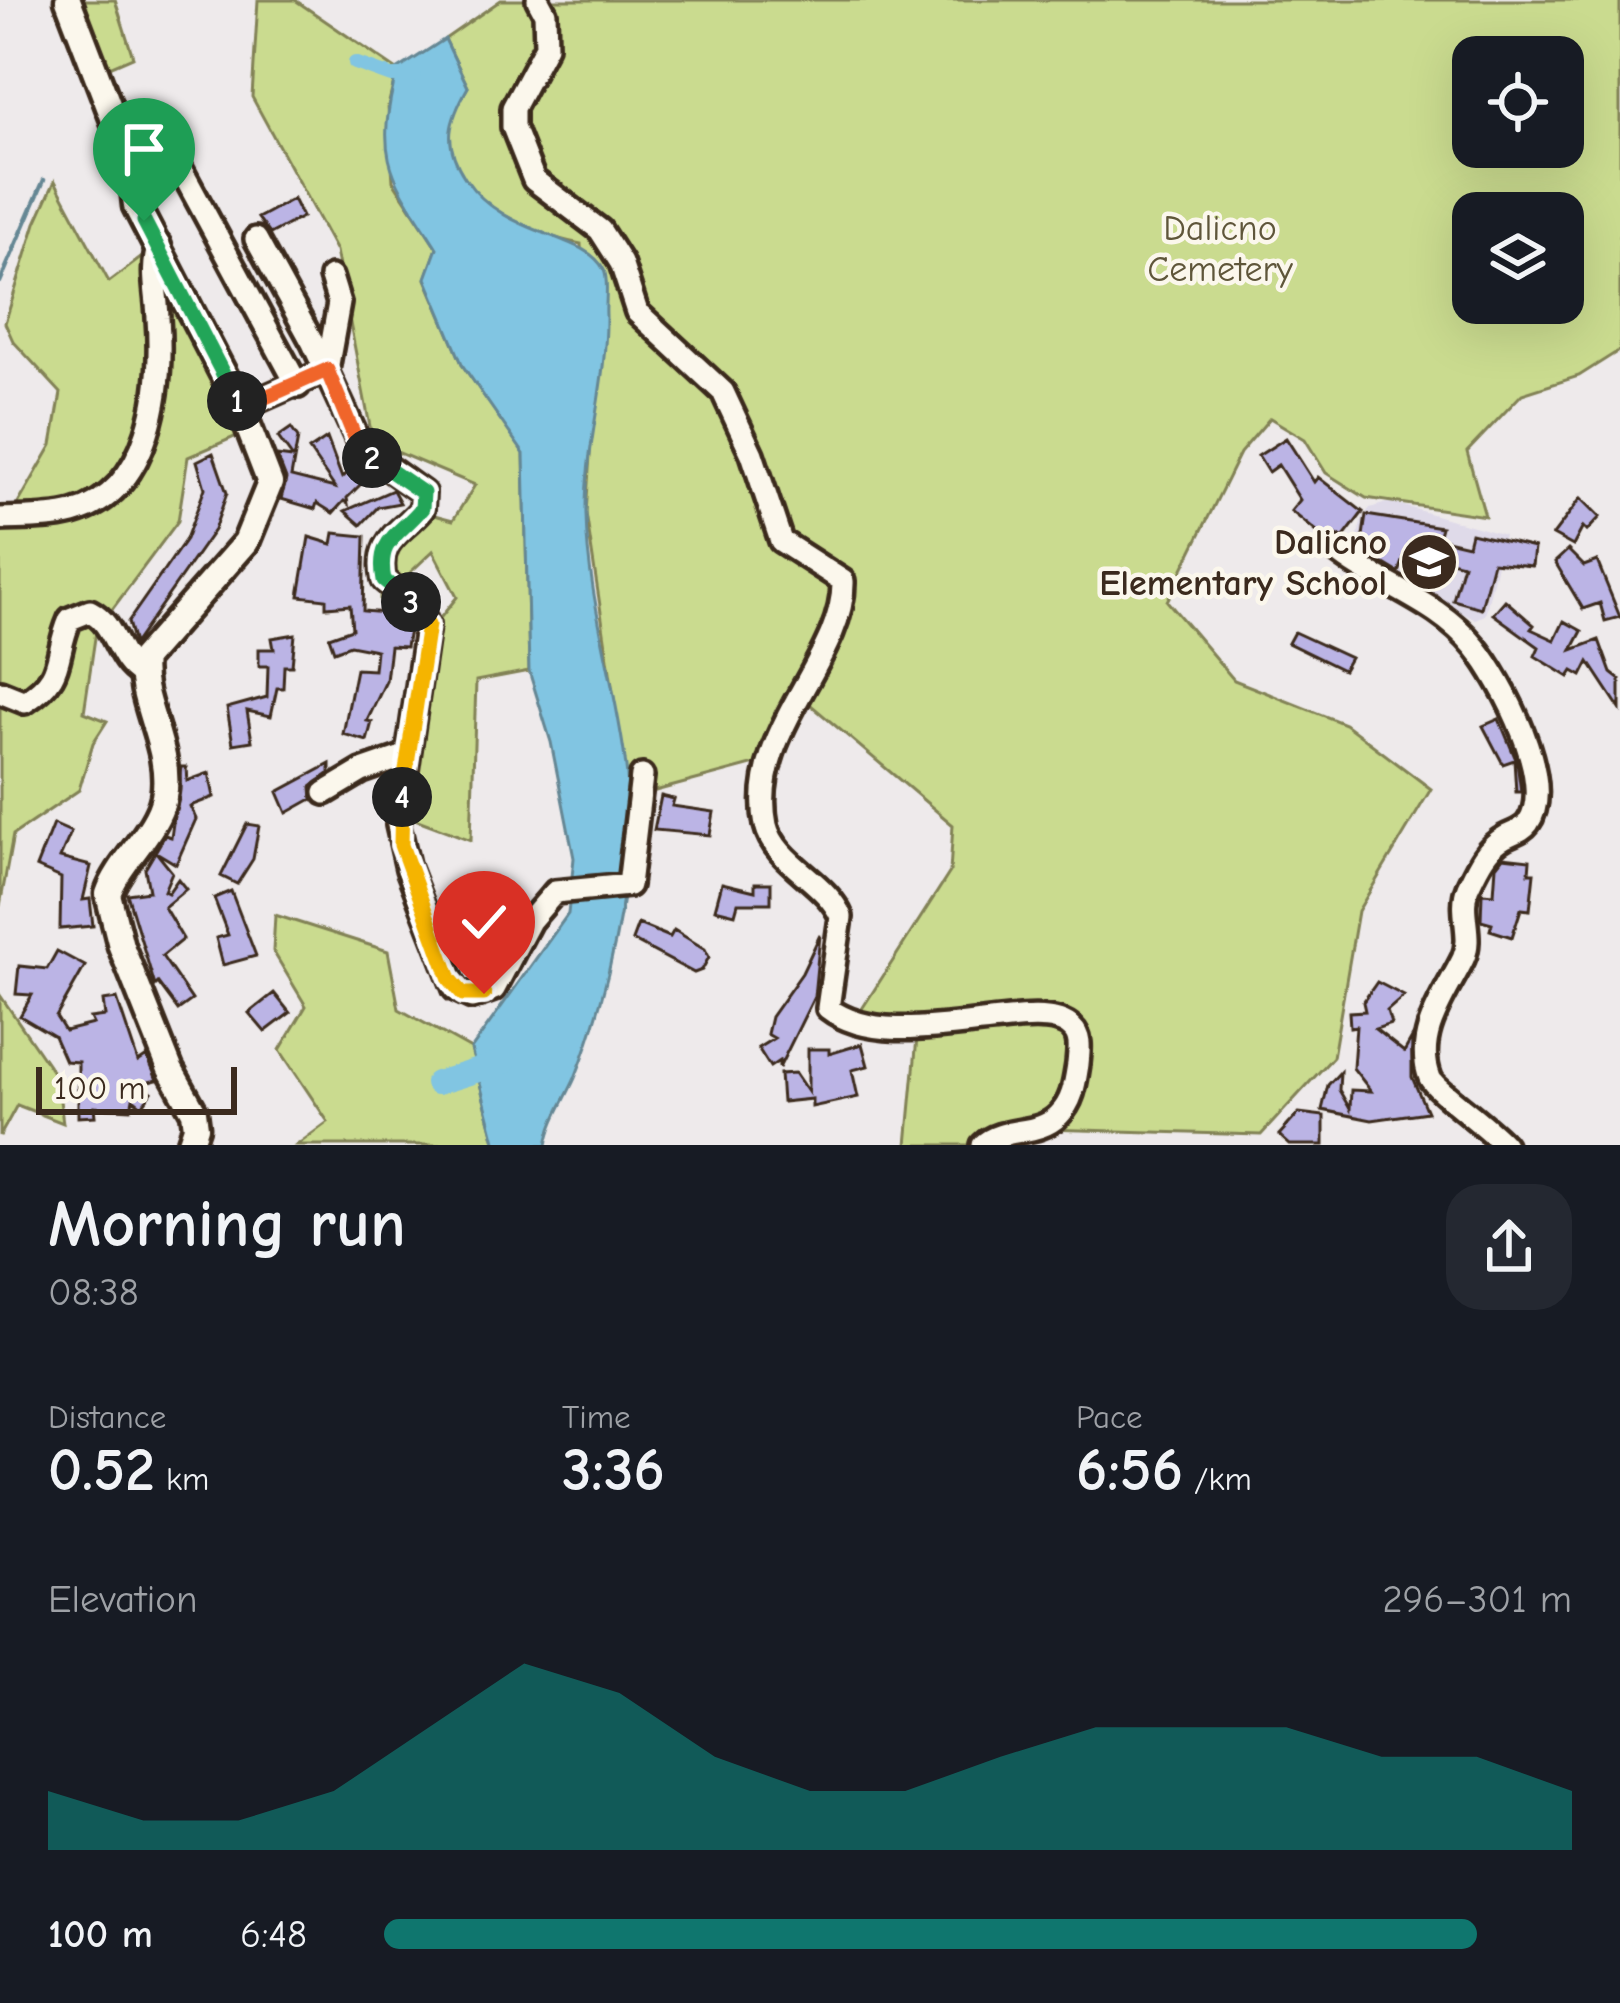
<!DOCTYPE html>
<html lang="en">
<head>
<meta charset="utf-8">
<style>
  :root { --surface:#171b24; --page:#242831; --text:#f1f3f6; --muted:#9ea1a6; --accent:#0f766e }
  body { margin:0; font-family:"Comic Neue",sans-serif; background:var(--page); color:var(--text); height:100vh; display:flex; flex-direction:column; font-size:45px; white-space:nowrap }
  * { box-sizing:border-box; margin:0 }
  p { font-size:39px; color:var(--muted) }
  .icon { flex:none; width:66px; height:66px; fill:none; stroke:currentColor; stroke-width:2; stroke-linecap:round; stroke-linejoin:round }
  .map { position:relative; height:1145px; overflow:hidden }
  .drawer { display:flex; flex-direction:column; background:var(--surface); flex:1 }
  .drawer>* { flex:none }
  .controls { position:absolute; left:1452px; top:36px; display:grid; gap:24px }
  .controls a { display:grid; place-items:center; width:132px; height:132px; border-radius:24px; background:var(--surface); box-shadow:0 12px 48px #0002; font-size:60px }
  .scale { position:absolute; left:36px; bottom:30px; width:201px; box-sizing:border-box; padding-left:12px; border:6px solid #3b2a1e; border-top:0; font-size:33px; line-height:42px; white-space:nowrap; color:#3b2a1e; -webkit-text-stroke:9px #fbf7ec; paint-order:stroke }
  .pin { position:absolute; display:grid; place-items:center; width:102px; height:102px; color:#fff; margin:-123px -51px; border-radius:50% 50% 50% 0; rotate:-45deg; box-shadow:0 0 12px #0007 }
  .pin .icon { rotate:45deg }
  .km { position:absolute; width:60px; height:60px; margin:-30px; border-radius:50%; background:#222; color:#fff; font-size:33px; line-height:60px; text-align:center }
  .round { display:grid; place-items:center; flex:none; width:126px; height:126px; border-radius:36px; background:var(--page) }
  .summary { display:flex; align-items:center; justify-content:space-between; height:204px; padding:0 48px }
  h1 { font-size:66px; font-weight:700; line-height:90px }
  .stats { display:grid; grid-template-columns:repeat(3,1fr); gap:18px; height:204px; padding:12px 48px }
  .stats div { display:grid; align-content:center }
  .stats b { font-size:60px; font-weight:700 }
  .stats small { font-size:33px; font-weight:400 }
  .stats p { font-size:33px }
  .chart { height:336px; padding:24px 48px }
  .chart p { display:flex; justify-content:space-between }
  .chart svg { width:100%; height:216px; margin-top:12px; fill:var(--accent); opacity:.7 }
  ul { padding:0 48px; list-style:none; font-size:39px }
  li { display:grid; grid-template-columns:192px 144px 1fr; align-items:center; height:90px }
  li i { height:30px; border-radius:15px; background:var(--accent) }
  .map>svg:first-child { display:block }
  .built { fill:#dfdae9 }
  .green { fill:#cadb8f; stroke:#828256; stroke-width:3; fill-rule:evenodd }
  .water { fill:#81c5e2; stroke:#658794; stroke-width:3 }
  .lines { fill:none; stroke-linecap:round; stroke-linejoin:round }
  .stream { stroke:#658794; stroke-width:4.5 }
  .canal { stroke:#81c5e2; stroke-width:14 }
  .river { stroke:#81c5e2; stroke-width:24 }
  .building { fill:#bbb4e5; stroke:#3b2a1e; stroke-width:3 }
  .minor-casing { stroke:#3b2a1e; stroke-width:30 }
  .major-casing { stroke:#3b2a1e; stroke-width:33 }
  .minor { stroke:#fbf7ec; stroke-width:21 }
  .major { stroke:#fbf7ec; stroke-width:24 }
  .split-1-casing { stroke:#fff; stroke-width:24 }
  .split-2-casing { stroke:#fff; stroke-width:24 }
  .split-3-casing { stroke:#fff; stroke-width:24 }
  .split-4-casing { stroke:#fff; stroke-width:24 }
  .split-5-casing { stroke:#fff; stroke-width:24 }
  .split-1 { stroke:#22a559; stroke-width:15 }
  .split-2 { stroke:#f0652b; stroke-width:15 }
  .split-3 { stroke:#22a559; stroke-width:15 }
  .split-4 { stroke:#f5b400; stroke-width:15 }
  .split-5 { stroke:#f5b400; stroke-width:15 }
  .labels { text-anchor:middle; stroke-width:9; stroke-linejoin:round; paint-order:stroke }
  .park-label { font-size:36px; fill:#5f563a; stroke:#fbf7ec }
  .poi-label { font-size:36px; font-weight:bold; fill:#3b2a1e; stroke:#fbf7ec; text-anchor:end }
</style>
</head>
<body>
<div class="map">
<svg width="1620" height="1145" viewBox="0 0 1620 1145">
  <rect width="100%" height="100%" fill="#eeeaeb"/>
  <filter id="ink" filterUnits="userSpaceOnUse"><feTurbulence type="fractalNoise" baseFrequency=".00833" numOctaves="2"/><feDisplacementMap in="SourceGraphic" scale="24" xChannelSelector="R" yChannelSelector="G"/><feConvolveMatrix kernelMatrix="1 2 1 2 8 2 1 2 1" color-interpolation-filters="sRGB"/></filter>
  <g filter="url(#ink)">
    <path class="built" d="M1390,502L1504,535L1485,615L1475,619L1362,565L1352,554L1363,517L1370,508Z"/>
    <path class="green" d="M82,0H115L133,57L105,69Z
      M258,0H295L397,70L388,106L393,181L437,248L426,279L463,366L524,453L529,671L476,681L471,840L388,809L417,647L457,597L433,551L380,601V545L423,512L453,520L475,485L373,442L336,251L252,97Z
      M501,0H1620V350L1579,376L1522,394L1467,452L1485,516L1366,498L1326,473L1305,439L1270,418L1240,453L1167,601L1234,680L1345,724L1431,789L1358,911L1333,1057L1261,1135L1044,1129L999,1145H907L918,1027L860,1012L950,872L953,825L792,689L763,762L629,798L586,513L591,441L581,244C532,236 426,187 449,120C453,109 462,97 468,87L445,39ZM1473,57H1563V147H1473ZM1473,213H1563V303H1473Z
      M55,181L109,282L150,251L237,436L188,457L178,521L96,631L84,712L107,721L93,743L79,790L13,835L0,906V535L52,445L61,393L13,341L5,323L36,223Z
      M275,915L388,951L399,1009L471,1049L496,1145H297L328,1122L280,1050L306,1006L273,951Z
      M0,995L57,1078L63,1123L17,1105L0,1136Z"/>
    <path class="water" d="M445,39L468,87C449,121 442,143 465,178C505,239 586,232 604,270C609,281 605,302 606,315C607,383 585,446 586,514C588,630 639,740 628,857C621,929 602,1011 575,1078C565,1101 551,1120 547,1145H496L471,1049L568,914L574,858L551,742L529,671L524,454L463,366L426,278L437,248C390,174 374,160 397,70Z"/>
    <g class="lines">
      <path class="stream" d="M0,282L44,180"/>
      <path class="canal" d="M355,63L391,76H414"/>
      <path class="river" d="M437,1083L504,1062"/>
    </g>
    <path class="building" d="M293,199L302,217L270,234L258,218Z
      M291,428L298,438L291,477L335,488L309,450L327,438L342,478L357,464L371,474L347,498L348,504L344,501L333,513L317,503L315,509L281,499L286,479L277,456L293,458L278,437Z
      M1286,438L1314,482L1318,477L1363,512L1344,537H1323L1291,511L1300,500L1278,465L1268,472L1258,456Z
      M213,453L227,493L214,530L134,644L128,622L186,539L205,488L197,461Z
      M393,490L400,503L378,507L361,525L345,511Z
      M1581,498L1600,517L1587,531L1583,527L1573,546L1553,535Z
      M1366,515L1441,527L1438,538L1468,545L1471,533L1534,548L1532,566L1493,562L1481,608L1453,600L1463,564L1438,558L1440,550L1409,544L1399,573L1361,550Z
      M334,533L365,536L363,611L386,613L385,600L410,624L406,647L390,646L386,681L367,721L372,722L367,741L343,734L356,669L374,670L376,650L350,645L334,651L329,637L352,629L350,605L326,607V599L299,596L309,537L332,544Z
      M1568,550L1584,566L1597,561L1620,617L1605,621L1600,603L1583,609L1555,562Z
      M1505,600L1534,625L1531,629L1555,640L1564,621L1582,631L1572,650L1599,640L1611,673L1620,680V709L1589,662L1582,676L1573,671L1569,677L1535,656L1539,647L1493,614Z
      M1294,632L1350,658L1343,670L1288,643Z
      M295,634L292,666H284L283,688H277L271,716L247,711L252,741L233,744L227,708L267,697L268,666H259V649H274L272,638Z
      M1499,719L1517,762L1521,792H1516L1514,760L1503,764L1483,726Z
      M330,764V773L311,787L312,799L287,813L278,792Z
      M181,767H186L187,781L209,773L214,797L190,806L196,819L176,864L156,852L172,872L164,891L168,893L178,879L186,889L164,907L183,939L162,956L192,1000L178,1010L158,983L155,986L127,894L149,891L145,869L165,835L171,837Z
      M661,796L674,799L672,806L714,812L710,835L654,830Z
      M53,824L71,832L60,858L91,866L83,900L90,899L93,926L60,929L61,878L36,867Z
      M247,824L259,826L253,859L237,884L221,876Z
      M1503,857L1530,860L1529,873H1534L1530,910L1521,909L1512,937L1490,930L1492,923L1481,920L1482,893L1494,894L1496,866Z
      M722,883L755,891V883H771V903H738L735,914L715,909Z
      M231,891L256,956L223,965L216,938L228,935L214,898Z
      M638,924L670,937L674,930L705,949L709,957L702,970L694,973L632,940Z
      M820,935L814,997L779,1068V1061L770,1067L758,1048L774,1038L767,1034L771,1017L802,973Z
      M57,951L85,966L56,1017L65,1031L93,1024L90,1018L105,1016L103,1001L117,999L138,1062L147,1056L157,1080L141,1084L152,1092L142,1106L133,1099L131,1109L94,1107L95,1116L78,1117V1062L65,1061L54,1036L20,1016L32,995L16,994L19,966L47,969Z
      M1377,982L1404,996L1387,1011L1391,1024L1375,1029L1404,1052L1412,1038V1077L1427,1112L1372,1120L1322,1110L1328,1085L1340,1072L1339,1090L1350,1109L1351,1090L1371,1091L1353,1068L1356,1026L1350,1027L1349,1012L1365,1011L1363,1002Z
      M274,993L290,1013L265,1032L249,1013Z
      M862,1044L868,1066L852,1070L858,1097L812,1107V1099L782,1102L780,1074L795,1073L808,1092V1049H829V1054Z
      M1299,1113L1324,1116V1145H1290L1279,1135Z"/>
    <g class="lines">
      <defs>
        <path id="minor" d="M538,0L545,13L546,46L513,108V127L534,180L600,230L621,263L637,312L723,392L752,454L781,541L843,581C845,659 747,733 766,825C775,864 827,881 841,917L828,1008C894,1060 1039,993 1072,1028C1082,1037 1079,1052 1078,1064C1075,1083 1073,1101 1059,1115C1038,1137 1003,1126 983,1145
          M130,147L163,154L178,164L298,386
          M256,239L313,343L362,449L423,493L422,509C399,535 376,539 384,580L420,609L427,625L398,825L408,869L455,989L472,997L494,989L530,921L555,892L629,885L642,776
          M241,408L327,370L339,303L331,277
          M0,519C24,518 50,519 73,513C152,491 163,387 158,318C157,291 150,271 159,245
          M1333,548C1377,585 1436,599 1475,647C1502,680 1557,783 1528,823C1522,831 1514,832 1505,837C1486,847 1477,868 1468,887C1458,911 1474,936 1463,959C1446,994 1413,1035 1430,1078C1435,1090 1489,1127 1504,1145
          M0,692L25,702C67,675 53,658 70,619L90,611C117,625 115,659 141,674
          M325,793L362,771L408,755"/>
        <path id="major" d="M68,0L119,133L130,147L136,206L241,408L270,483L246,542L143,659C137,702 173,747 164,797C157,832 120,860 108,894L121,946L170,1069L194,1112L196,1127L190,1145"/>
      </defs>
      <use href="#minor" class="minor-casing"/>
      <use href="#major" class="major-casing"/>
      <use href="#minor" class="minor"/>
      <use href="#major" class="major"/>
    </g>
  </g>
  <g class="lines" filter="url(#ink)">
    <defs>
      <path id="split-1" d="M144,221L237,401"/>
      <path id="split-2" d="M237,401L241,408L327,370L356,440L372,458"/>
      <path id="split-3" d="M372,458L423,493L422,508C399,536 376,539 384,580L411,602"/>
      <path id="split-4" d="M402,797L428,625L411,602"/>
      <path id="split-5" d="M402,797L401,845L450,979L463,994H484"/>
    </defs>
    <use href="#split-1" class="split-1-casing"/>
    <use href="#split-2" class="split-2-casing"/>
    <use href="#split-3" class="split-3-casing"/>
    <use href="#split-4" class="split-4-casing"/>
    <use href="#split-5" class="split-5-casing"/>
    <use href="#split-1" class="split-1"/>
    <use href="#split-2" class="split-2"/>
    <use href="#split-3" class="split-3"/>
    <use href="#split-4" class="split-4"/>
    <use href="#split-5" class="split-5"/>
  </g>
  <defs>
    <symbol id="school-disc" viewBox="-11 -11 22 22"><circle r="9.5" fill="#3b2a1e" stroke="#fbf7ec"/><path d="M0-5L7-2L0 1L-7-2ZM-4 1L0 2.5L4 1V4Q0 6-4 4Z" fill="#fff"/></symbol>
  </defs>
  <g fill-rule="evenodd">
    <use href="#school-disc" x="1396" y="529" width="66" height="66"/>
  </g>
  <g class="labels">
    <g class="park-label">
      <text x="1220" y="240">Dalicno<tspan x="1220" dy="41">Cemetery</tspan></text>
    </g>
    <g class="poi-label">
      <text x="1387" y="554">Dalicno<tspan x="1387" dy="41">Elementary School</tspan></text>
    </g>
  </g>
</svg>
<div class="controls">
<a><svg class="icon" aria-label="locate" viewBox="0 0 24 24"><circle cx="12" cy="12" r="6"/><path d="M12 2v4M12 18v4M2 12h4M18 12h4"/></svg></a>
<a><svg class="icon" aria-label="layers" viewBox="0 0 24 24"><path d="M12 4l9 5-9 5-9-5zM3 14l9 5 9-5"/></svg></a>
</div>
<div class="scale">100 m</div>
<div class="pin" style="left:144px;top:221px;background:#1e9e55"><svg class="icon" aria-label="arrive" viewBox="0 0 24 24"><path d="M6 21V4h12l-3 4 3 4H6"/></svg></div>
<div class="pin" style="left:484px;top:994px;background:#d93025"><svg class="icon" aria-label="check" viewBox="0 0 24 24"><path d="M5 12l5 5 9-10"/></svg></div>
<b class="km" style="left:237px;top:401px">1</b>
<b class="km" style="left:372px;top:458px">2</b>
<b class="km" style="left:411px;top:602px">3</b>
<b class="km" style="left:402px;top:797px">4</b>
</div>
<section class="drawer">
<div class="summary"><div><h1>Morning run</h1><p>08:38</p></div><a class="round"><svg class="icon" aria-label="share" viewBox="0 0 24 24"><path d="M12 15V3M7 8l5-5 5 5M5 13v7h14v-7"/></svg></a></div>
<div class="stats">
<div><p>Distance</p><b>0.52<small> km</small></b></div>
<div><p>Time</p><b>3:36</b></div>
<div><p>Pace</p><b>6:56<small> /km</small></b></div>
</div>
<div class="chart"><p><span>Elevation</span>296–301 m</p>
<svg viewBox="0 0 160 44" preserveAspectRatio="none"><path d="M0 44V32L10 38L20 38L30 32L40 19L50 6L60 12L70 25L80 32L90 32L100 25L110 19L120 19L130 19L140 25L150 25L160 32V44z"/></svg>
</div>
<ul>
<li><b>100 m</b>6:48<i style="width:92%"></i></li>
</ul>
</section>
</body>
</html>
